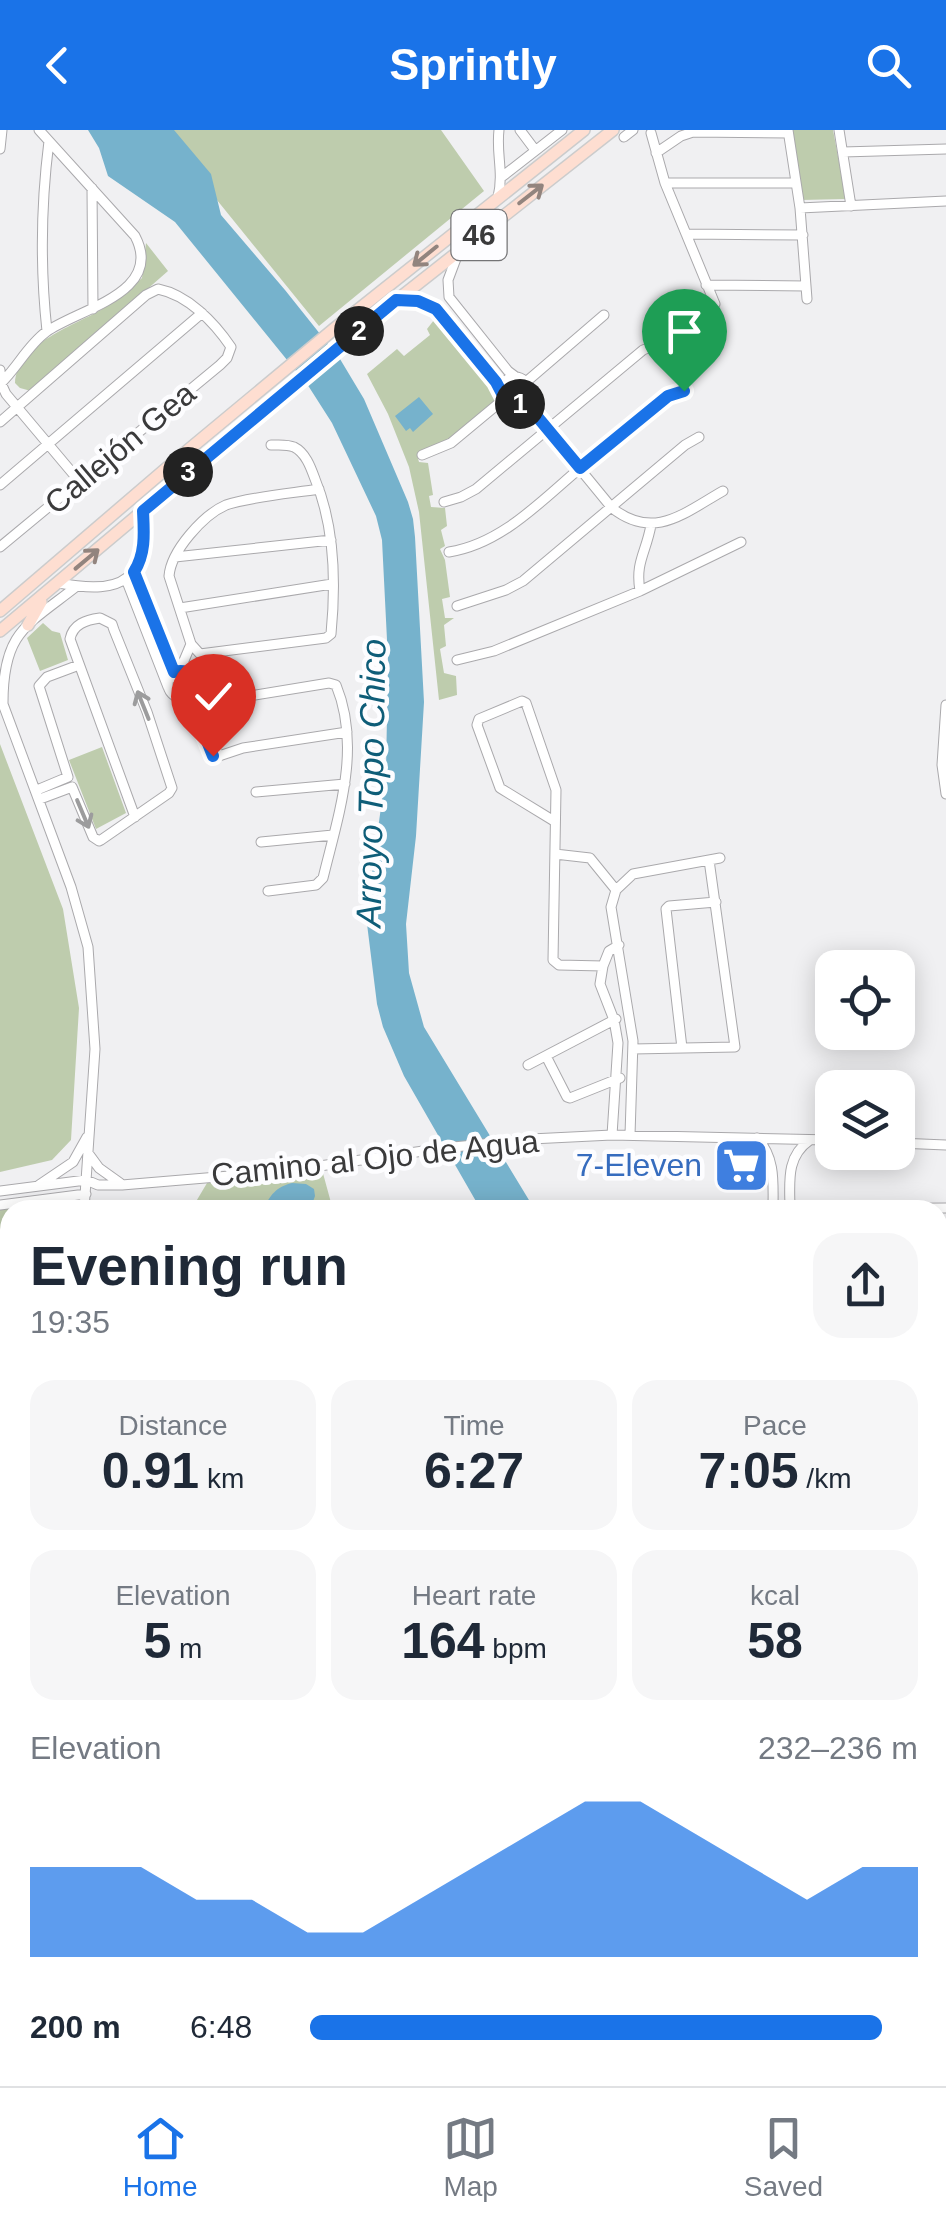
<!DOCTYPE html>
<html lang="en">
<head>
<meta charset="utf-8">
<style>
  :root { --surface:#fff; --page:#f6f6f7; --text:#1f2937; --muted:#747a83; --line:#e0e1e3; --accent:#1a73e8 }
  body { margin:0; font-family:Helvetica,sans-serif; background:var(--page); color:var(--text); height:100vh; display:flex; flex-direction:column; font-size:38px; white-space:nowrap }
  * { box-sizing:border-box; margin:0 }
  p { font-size:32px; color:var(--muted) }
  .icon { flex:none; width:55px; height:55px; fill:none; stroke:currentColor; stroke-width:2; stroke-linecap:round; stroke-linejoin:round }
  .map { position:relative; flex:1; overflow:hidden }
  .side { position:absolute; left:0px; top:1070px; width:948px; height:888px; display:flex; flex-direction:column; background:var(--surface); border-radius:30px 30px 0 0; box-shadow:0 5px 25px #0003 }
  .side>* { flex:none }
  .tools { position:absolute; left:815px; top:820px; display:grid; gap:20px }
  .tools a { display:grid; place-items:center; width:100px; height:100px; border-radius:20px; background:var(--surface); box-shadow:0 5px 25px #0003; font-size:50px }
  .pin { position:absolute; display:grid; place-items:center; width:85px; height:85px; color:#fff; margin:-102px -42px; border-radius:50% 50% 50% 0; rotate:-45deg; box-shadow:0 0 10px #0007 }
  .pin .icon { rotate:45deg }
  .km { position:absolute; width:50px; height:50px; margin:-25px; border-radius:50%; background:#222; color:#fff; font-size:28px; line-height:50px; text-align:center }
  .round { display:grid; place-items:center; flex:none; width:105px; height:105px; border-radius:30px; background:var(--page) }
  .overview { display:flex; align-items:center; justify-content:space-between; height:170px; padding:0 30px }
  h1 { font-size:55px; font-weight:600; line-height:75px }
  .stats { display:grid; grid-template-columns:repeat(3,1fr); gap:15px; height:170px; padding:10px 30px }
  .stats div { display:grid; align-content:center; border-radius:25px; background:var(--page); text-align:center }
  .stats b { font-size:50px; font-weight:600 }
  .stats small { font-size:28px; font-weight:400 }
  .stats p { font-size:28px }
  .chart { height:280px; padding:20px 30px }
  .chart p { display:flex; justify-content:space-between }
  .chart svg { width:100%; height:180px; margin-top:10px; fill:var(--accent); opacity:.7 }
  ul { padding:0 30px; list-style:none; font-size:32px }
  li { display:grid; grid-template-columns:160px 120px 1fr; align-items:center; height:75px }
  li i { height:25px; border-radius:12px; background:var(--accent) }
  header { display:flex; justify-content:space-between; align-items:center; height:130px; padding:0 30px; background:var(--accent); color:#fff; font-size:45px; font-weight:600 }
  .menu { display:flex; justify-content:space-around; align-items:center; height:140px; border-top:2px solid var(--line); background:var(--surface); font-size:28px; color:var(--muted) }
  .menu a { display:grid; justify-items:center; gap:5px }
  .menu .on { color:var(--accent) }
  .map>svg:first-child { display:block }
  .green { fill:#beccad }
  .water { fill:#76b2cc }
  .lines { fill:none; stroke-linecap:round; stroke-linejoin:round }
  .minor-casing { stroke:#aaa9ac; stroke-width:11 }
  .major-casing { stroke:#ccc; stroke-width:14 }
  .minor { stroke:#fff; stroke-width:9 }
  .major { stroke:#feded1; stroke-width:11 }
  .oneway { stroke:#92847e }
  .oneway2 { stroke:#9c9c9d }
  .route-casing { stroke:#fff; stroke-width:20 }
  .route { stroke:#1a73e8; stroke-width:12 }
  .labels { text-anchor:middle; stroke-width:9; stroke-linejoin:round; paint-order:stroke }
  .shield { fill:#fdfdff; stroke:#747476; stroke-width:2.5 }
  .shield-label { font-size:30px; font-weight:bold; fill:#3a3a3b }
  .street-label { font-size:32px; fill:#3a3a3b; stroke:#fdfdff }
  .shop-label { font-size:32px; fill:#366cbe; stroke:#fdfdff; text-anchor:end }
  .water-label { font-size:35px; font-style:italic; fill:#0e5d78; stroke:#fdfdff }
</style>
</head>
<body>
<header><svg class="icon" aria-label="back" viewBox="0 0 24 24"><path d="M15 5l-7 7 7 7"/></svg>Sprintly<svg class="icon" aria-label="search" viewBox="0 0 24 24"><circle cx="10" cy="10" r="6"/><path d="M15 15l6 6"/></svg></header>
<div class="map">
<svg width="946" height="1956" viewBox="0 0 946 1956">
  <rect width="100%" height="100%" fill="#f0f0f2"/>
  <path class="green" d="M132,0H441L484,61L319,196L187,33Z
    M791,0H833L846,69L801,70Z
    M146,113L168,141L31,261L20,258L15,253C18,212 75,196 104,178C117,169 130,159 142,148Z
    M434,190L463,224L470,225L499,262L495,272L448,310L417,325L419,332L428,333L433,365L429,366L431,377L445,378L447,396L441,400L445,416L440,419L445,430L450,467L442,469L445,488H454L444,495L446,516L440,519L444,543L456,546L457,565L439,570L419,382L409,337L388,284L367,244L397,219L404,226L430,205L427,199Z
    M43,493L52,501L60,503L68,530L40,541L27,508Z
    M0,614L63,779L79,878L71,1010L52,1030L0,1042Z
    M102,617L126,683L96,699L69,630Z
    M321,1036L333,1080H191L210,1048Z
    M32,1076L42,1080H10V1238L0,1242V1079Z
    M938,1286H946V1363H938Z
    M0,1397L10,1400V1679L0,1675Z
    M946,1670V1804L938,1788V1673Z
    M0,1688L10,1691V1948H40L38,1956H0Z
    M71,1948H918L924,1956H70Z"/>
  <path class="water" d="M88,0H174L211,44L221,85L285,160L340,229L364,269L408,372L413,389L415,407L424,572L416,706L406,794L409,843L424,897L535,1080H481L404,946L383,897L377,874L366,786L386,641L388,530L382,410L376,386L332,293L309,257L175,92L108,46L99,18Z
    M419,267L433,284L413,302L410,298L406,301L395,286Z
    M292,1053L306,1054L314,1059L315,1066L310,1080H263C270,1065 276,1057 292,1053Z
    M938,1825L946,1841V1921L938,1905Z"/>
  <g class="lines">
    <defs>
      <path id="minor" d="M520,0L535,20
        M788,0L800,78L807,169
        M839,0L851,76
        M651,3L665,53L715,174
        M624,7L633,0
        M0,19L2,0
        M843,22L946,19
        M656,23L681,6L693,2L788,3
        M503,46L562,0
        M665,53H796
        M92,58L93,179
        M498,67C504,42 496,24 499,0
        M800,78L946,71
        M686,104L803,105
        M457,126L448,150L449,167L508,241L516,247
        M706,155L806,156
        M397,171H417L436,179L496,252L501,261
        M47,201C40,137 41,74 49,11
        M0,240L1,253L6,264L80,352
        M501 261a14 14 0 1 1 28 0a14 14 0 1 1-28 0Z
        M526,252L604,185
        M0,254C17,238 28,215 46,202C78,179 165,163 135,106L39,0
        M525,272L612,378C654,411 684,383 723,361
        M0,292L146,165L158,159C188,165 214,192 231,217L227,228L220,235L0,417
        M422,325L451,313L504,269
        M0,355L202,183
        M444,372L461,367L476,359L643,220L663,212
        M449,422C501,414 540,372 579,339C603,319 627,299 651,279L669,266L683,261
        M175,427L331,410
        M134,442L175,542
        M126,449L168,557
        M59,453C125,466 147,449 143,381
        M640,461C635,432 646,423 651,395
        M457,476L506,460L523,451L685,315L699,307
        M180,478L332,454
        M200,524L326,508L331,504C336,453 335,397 315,349C311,338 306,323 294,317C287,314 279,315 271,315
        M200,524L191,514L169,446C171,421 203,385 226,375C249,367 294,363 319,359
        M457,530L494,521L640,461L741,412
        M180,540L191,514
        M168 554a14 14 0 1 1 28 0a14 14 0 1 1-28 0Z
        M0,566L71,757L88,817L95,919L84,1080
        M189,566L213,625L216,627L243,618L347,602
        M3,573C3,502 26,496 77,456
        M946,575L942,635L946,664
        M198,584L206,577L219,571L329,553L336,555C362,618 338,686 323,748L316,755L268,761
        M37,660L68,647L39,556L47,547L79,535
        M256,662L345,654
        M40,669L72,657L93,707L99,711L101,710L169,663L172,658L147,582L114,500L112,494L100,488C86,490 73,494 70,509L135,687
        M554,691L500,658L477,595L479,589L522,571L526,573L556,660L553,830L559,835L603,836
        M261,712L333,705
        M555,724L590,728L616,760
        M682,918L666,779L669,776L716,772
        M633,919L735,917L709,730
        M546,926L567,967L570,968L620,948
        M528,935L616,889
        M612,1005L618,913L614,890L600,854L603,836L609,821L619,815
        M630,1005L633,911L611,777L616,760L633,744L720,728
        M757,1008C776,1028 773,1054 773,1080
        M898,1013L946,1015
        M88,1023L99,1038L120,1053
        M39,1055L73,1032L87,1007
        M0,1061L86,1050L98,1055H122L278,1042L444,1018L531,1009L612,1005L832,1010
        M34,1074L50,1080
        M0,1075L86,1064
        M806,1079L946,1078
        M790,1080C790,1054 785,1027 810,1010
        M938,1123H946
        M938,1171H946
        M938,1218H946
        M0,1254L10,1252
        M938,1265H946
        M0,1368L10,1371
        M938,1370L946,1375
        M938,1417H946
        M938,1465H946
        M938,1511H946
        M938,1557H946
        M938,1601L946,1602
        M938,1648L946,1644
        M52,1956V1948"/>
      <path id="major" d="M0,481L175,331L334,199L584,0
        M28,495L41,472
        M0,501L345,211L613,0"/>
    </defs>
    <use href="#minor" class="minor-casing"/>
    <use href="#major" class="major-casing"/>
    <use href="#minor" class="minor"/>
    <use href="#major" class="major"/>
  </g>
  <defs><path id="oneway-shaft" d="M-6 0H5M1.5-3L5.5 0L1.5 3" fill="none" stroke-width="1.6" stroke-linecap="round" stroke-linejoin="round" transform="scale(2.5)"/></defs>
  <g class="oneway">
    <use href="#oneway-shaft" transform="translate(531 64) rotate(-38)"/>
    <use href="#oneway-shaft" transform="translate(425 126) rotate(141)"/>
    <use href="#oneway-shaft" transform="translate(87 429) rotate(-40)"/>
  </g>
  <g class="oneway2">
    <use href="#oneway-shaft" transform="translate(143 575) rotate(-112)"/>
    <use href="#oneway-shaft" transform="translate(83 684) rotate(67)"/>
  </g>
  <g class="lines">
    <defs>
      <path id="route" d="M213,626L189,566C201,552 192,537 174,542L134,442C146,423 144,402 143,381L396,170L418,171L436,179L496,252L507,273L516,276L525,272L580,338L668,266L684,261"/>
    </defs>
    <use href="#route" class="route-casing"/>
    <use href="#route" class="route"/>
  </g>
  <defs>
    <symbol id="supermarket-square" viewBox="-11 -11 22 22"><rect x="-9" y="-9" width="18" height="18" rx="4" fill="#3f7fe0" stroke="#fdfdff"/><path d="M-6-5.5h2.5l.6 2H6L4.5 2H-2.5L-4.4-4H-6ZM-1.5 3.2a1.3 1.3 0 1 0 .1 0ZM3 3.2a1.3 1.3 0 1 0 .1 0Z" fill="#fff"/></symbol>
  </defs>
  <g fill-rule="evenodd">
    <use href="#supermarket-square" x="710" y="1004" width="63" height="63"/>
  </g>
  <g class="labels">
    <rect class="shield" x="451.5" y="80" width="55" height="50" rx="8"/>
    <g class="shield-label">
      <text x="479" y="115">46</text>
    </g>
    <g class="street-label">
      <text transform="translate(120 318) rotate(-40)" y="11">Callejón Gea</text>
      <text transform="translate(375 1028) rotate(-6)" y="11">Camino al Ojo de Agua</text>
    </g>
    <g class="shop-label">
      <text x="702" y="1046">7-Eleven</text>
    </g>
    <g class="water-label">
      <text transform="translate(371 653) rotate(-89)" y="12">Arroyo Topo Chico</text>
    </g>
  </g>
</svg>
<div class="tools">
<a><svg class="icon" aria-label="locate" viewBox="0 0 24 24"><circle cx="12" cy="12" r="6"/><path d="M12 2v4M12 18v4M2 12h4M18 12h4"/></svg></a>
<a><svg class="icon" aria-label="layers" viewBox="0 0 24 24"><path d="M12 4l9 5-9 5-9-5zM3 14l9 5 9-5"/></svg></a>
</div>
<div class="pin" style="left:684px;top:261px;background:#1e9e55"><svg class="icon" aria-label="arrive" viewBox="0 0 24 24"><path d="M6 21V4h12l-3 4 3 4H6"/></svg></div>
<div class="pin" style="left:213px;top:626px;background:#d93025"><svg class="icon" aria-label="check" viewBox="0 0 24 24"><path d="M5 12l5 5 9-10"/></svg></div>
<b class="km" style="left:520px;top:274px">1</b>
<b class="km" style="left:359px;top:201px">2</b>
<b class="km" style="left:188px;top:342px">3</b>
<section class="side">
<div class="overview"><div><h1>Evening run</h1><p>19:35</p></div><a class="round"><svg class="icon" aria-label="share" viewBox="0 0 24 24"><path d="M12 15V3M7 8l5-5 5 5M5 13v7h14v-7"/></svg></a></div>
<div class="stats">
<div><p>Distance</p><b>0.91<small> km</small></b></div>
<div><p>Time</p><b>6:27</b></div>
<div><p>Pace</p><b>7:05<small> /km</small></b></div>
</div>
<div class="stats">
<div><p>Elevation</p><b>5<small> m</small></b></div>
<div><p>Heart rate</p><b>164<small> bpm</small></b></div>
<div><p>kcal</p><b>58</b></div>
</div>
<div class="chart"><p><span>Elevation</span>232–236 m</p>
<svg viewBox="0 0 160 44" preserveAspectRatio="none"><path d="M0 44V22L10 22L20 22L30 30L40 30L50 38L60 38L70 30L80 22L90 14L100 6L110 6L120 14L130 22L140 30L150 22L160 22V44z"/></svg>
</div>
<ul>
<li><b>200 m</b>6:48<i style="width:94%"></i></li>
</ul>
</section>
</div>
<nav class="menu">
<a class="on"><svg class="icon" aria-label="home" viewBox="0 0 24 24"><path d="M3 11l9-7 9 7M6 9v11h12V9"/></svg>Home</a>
<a><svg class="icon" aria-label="map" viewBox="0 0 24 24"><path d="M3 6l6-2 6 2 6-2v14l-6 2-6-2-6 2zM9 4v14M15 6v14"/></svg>Map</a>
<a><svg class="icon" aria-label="saved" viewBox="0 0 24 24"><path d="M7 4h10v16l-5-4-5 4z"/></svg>Saved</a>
</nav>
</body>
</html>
